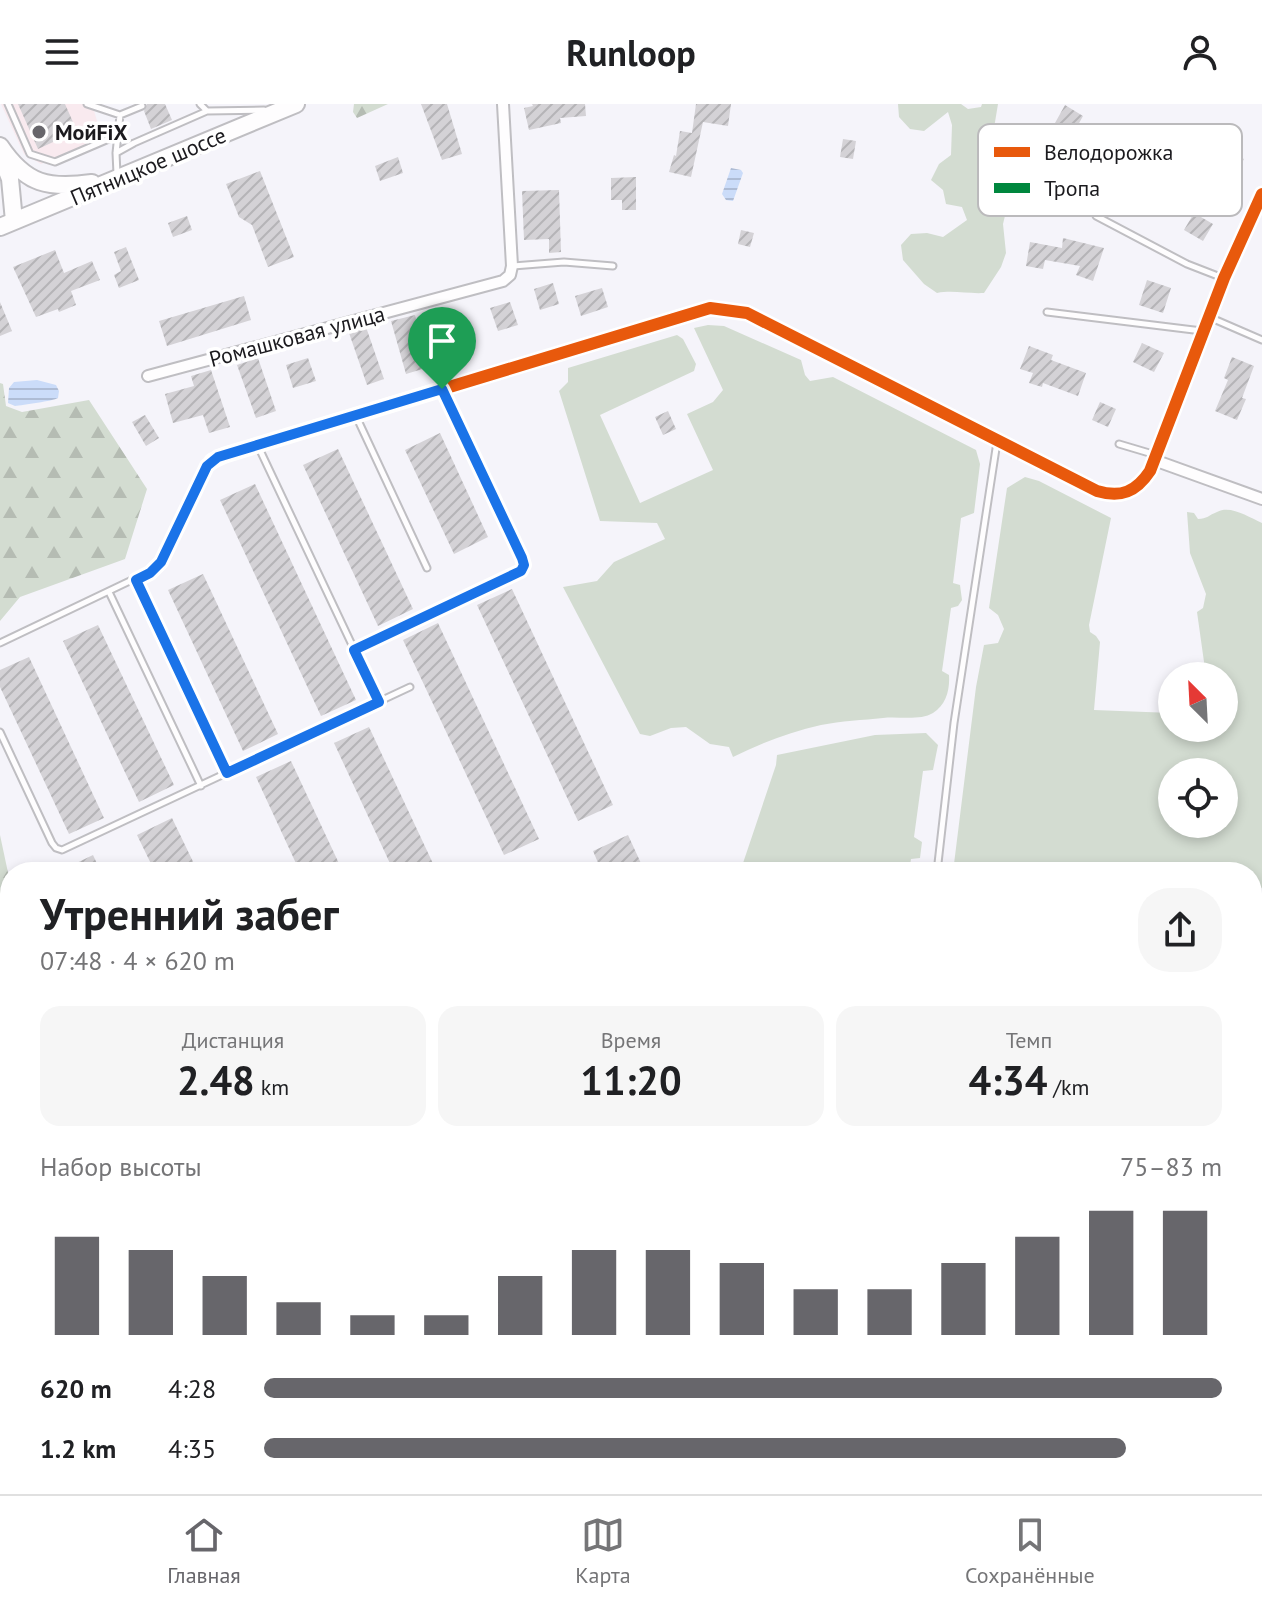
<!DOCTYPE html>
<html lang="ru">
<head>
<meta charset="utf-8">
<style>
  :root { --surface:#fff; --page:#f6f6f6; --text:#202124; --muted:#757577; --line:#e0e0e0; --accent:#67666b }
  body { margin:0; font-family:"PT Sans",sans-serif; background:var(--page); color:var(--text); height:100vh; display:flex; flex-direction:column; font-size:30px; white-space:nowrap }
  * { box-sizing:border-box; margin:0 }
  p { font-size:26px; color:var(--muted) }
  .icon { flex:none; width:44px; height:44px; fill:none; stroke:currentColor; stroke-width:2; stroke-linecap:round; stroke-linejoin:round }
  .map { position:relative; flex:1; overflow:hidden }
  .panel { position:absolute; left:0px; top:758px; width:1262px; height:632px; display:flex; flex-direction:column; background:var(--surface); border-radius:32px 32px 0 0; box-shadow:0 4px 12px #0003 }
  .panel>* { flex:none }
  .needle { width:52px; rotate:336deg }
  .tools { position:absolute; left:1158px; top:558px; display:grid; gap:16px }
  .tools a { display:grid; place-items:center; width:80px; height:80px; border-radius:50%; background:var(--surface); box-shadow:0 4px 12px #0003; font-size:40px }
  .pin { position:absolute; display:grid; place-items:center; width:68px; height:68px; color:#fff; margin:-82px -34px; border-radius:50% 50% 50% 0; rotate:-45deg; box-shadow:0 0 8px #0007 }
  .pin .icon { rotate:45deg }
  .round { display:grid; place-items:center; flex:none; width:84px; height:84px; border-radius:32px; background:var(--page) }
  .summary { display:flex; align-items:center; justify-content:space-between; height:136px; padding:0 40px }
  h1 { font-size:44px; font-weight:700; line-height:60px }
  .metrics { display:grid; grid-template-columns:repeat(3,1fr); gap:12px; height:136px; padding:8px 40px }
  .metrics div { display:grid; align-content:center; border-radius:20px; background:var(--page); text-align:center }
  .metrics b { font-size:40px; font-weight:700 }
  .metrics small { font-size:22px; font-weight:400 }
  .metrics p { font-size:22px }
  .chart { height:224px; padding:16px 40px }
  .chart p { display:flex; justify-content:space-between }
  .chart svg { width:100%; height:144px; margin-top:8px; stroke:var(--accent); stroke-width:6 }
  ul { padding:0 40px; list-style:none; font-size:26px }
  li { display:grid; grid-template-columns:128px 96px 1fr; align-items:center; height:60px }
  li i { height:20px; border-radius:10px; background:var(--accent) }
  header { display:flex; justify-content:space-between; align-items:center; height:104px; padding:0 40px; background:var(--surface); font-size:36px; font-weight:700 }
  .menu { display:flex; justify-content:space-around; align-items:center; height:112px; border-top:2px solid var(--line); background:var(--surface); font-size:22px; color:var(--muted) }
  .menu a { display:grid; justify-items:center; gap:4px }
  .menu .current { color:var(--accent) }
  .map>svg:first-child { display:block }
  .commercial { fill:#f9eaef }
  .green { fill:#d3dcd1; fill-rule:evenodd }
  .forest { fill:url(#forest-firs) }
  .water { fill:url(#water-rules) }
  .building { fill:url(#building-hatch) }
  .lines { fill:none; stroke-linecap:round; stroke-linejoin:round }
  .service-casing { stroke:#bfbec2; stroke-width:9 }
  .minor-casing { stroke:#bfbec2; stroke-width:14 }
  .primary-casing { stroke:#bfbec2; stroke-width:20 }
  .service { stroke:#fefdfe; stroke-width:5 }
  .minor { stroke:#fefdfe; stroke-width:10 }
  .primary { stroke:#fefdfe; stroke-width:16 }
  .quiet { stroke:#00873e; stroke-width:10; stroke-dasharray:20 10; stroke-linecap:butt }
  .cycleway-casing { stroke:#fff; stroke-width:17 }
  .cycleway { stroke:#e8590c; stroke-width:12 }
  .route-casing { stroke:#fff; stroke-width:16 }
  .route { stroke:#1a73e8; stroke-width:10 }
  .poi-dot { fill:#67666b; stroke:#fff; stroke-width:3 }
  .labels { text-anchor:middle; stroke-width:7; stroke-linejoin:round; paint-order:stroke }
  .poi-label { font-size:22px; font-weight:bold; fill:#1b1a1e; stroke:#fff; text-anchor:start }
  .street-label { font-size:22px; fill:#1b1a1e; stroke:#fff }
  .key { fill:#fff; stroke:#bbbabc; stroke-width:2 }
  .key-label { font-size:22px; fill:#1b1a1e }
</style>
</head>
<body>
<header><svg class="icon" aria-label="menu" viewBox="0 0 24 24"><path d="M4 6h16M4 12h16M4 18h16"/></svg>Runloop<svg class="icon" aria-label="person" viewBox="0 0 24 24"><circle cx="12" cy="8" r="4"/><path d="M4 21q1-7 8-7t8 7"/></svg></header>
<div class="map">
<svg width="1262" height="1390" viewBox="0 0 1262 1390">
  <defs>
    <pattern id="forest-firs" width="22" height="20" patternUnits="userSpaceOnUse" patternTransform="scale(2)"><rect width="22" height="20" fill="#d3dcd1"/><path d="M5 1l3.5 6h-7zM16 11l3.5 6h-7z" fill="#b5bcb3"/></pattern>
    <pattern id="water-rules" width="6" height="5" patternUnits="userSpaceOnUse" patternTransform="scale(2)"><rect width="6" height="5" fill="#cbdcf9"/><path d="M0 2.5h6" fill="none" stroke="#aebcd5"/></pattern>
    <pattern id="building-hatch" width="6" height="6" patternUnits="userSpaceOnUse" patternTransform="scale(2)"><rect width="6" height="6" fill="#d4d2d6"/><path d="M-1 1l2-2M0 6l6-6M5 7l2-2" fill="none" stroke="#b5b4b7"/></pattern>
  </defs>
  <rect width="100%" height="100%" fill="#f5f4fa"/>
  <path class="commercial" d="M1,0H92L103,37L41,60L24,50Z"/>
  <path class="green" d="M898,0H961L968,5L981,3L982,0H998L994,24L1004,34L1018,38L1017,53L1005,66L1001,79L1010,91L1003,120L1006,149L1001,163L984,189C968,190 953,186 937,189L924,180L903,156L901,141L911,130L927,129L943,133L967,116L962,103L946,100L943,86L931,76L939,60L951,51L952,21L948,8L924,27L910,25L899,13Z
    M708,221L724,222L801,256L805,271L810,277L833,273L976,346L980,360L974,409L961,414L953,479L960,481L962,496L958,502L951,504L942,567L949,571C950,586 946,601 933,609C920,617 897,612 883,614C863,616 841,617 821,621C790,628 761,639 733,653L729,643L710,640L686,623L671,624L650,632L640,630L563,483L597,477L614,458L665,435L657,419L600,417L559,287L568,278V264L677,231L683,235L696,260L694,267L600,311L640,399L713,366L687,310L713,298L723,286L694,224Z
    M1025,373L1039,377L1111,414L1089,521L1090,528L1096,532L1100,538L1094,606L1172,609V624H1224V572H1206L1197,508L1203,504L1206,490L1190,449L1187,408L1194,409L1198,415C1207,415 1209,411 1217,408C1231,401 1248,413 1262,419V784L1252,788V768H953L976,583L984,541L998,539L1004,525L998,511L989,504L1007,384ZM1172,668H1224V720H1172Z
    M926,629L938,641L933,666L923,667L914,733L922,738L920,754L911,755L909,768H740L776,661L777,651L875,631Z
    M388,1380H787L810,1390H380Z"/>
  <path class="forest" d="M354,0H388L357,14L353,8Z
    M0,279L3,280L6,302L22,308L89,296L147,385L125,455L20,493L0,517Z
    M0,731L10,778V1380H373L362,1390H0Z"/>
  <path class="water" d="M731,64L741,66L743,69L733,97L726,96L722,90Z
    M37,276L56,281L59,287L58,294C53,297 23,301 15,302L8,299L9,284L14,278Z"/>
  <path class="building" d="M18,0H65L77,27L38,45Z
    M147,0H165L172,16L151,25L144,7Z
    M421,0H447L462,50L442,56Z
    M532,0H585L586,12L560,14L561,19L529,26L524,4L533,2Z
    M696,0H731L728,22L703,18L691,73L669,68L674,51L676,52L680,27L692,29Z
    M1065,1L1083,12L1073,30L1055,19Z
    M843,35L856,37L853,55L840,53Z
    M1223,45L1244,55L1234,74L1214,64Z
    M398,53L403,69L380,77L375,62Z
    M260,67L294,153L268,163L252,121L239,113L226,80Z
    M636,73V106H622V96H611V74Z
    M559,86L561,148L549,149V135L524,136L522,87Z
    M1194,109L1213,120L1203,137L1184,126Z
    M187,112L192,126L173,133L168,119Z
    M741,126L754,129L750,143L738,140Z
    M1063,134L1104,144L1093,177L1076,171L1080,162L1045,156L1043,165L1026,162L1030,138L1062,144Z
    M126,143L139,176L119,184L114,171L121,167L114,148Z
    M55,146L64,169L92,157L100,176L71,187L76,201L59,208L58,205L36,213L13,163Z
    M1147,176L1171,184L1163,209L1139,201Z
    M553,179L559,200L540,206L534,185Z
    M602,184L608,203L581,212L575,192Z
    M244,192L251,216L167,242L159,217Z
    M0,198L12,227L0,232Z
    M510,198L518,221L498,227L490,204Z
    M415,211L429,263L406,270L391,217Z
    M366,223L384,275L367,281L349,229Z
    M1142,239L1164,249L1154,268L1133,258Z
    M1029,242L1053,251L1051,256L1086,269L1078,292L1043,279L1042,283L1029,279L1033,269L1020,265Z
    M1232,253L1254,262L1242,294L1246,295L1237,316L1215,307L1228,276L1224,274Z
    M258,254L276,307L256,314L237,261Z
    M308,254L316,277L293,284L286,261Z
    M211,266L230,323L209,329L203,311L173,319L165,290L194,282L191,272Z
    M1100,298L1116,305L1108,323L1092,316Z
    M668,307L676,325L663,331L655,313Z
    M145,311L159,334L146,342L132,318Z
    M440,329L488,433L454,450L405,346Z
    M338,345L413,505L378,522L303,361Z
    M255,380L356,596L321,612L220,396Z
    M203,470L278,630L243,647L168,486Z
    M512,485L613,701L578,717L477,501Z
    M438,519L539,735L504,751L403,536Z
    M98,521L174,681L139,698L63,537Z
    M29,553L104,714L69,730L0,583V566Z
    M369,623L437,768H394L334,639Z
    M291,657L343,768H300L256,673Z
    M172,714L198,768H155L137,731Z
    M628,731L645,768H602L593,747Z
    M93,751L101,768H58Z
    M1252,925L1262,946V1011L1252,989Z
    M1262,1122V1156L1252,1135V1127Z
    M1252,1305L1262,1326V1335L1252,1340Z"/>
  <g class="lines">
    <defs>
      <path id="service" d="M8,0L30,50L55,58L118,31
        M87,0L120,11L142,2
        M200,0L207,7L264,6
        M116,49L134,39L207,7
        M117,70L116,49L120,11
        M1096,112L1187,160L1223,174
        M513,162L564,158L613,162
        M1047,208L1202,227
        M1209,213L1262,236
        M356,312L427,464
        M1119,340L1156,351
        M258,342L379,598
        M136,476L227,669
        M109,488L201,682
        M0,539L157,464L207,362L212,357
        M354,546L515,470L524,461L443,287
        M0,628L52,739L56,744L62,746L410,583
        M937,768L954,619L997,338
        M1252,819L1262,814
        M1252,853L1262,874
        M1252,1050L1262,1045"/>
      <path id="minor" d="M148,272L503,177L510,171L512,162L503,0
        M1154,356L1262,395
        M212,357L225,351L710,204L747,209L1097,387C1121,394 1136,388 1150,367L1224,174L1262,90
        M1252,1094L1262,1089
        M1252,1224L1262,1244
        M1098,1380L1102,1390"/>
      <path id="primary" d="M0,42C26,81 49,85 92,79
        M0,49L10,75L14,117
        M0,123L296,0"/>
    </defs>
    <use href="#service" class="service-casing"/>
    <use href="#minor" class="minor-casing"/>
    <use href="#primary" class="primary-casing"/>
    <use href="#service" class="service"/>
    <use href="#minor" class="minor"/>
    <use href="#primary" class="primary"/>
    <path class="quiet" d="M0,879L7,909L0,930
      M0,1377L19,1390
      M369,1390L373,1380
      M422,1390L435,1380
      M627,1390L633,1380
      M731,1390L737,1380"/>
    <defs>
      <path id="cycleway" d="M212,357L225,351L710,204L747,209L1097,387C1121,394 1136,388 1150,367L1224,174L1262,90"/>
    </defs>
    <use href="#cycleway" class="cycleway-casing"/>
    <use href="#cycleway" class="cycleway"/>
  </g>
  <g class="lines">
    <defs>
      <path id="route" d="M442,285L522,454L524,461L521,467L354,546L379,598L227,669L136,476L150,469L161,458L207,362L218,353Z"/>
    </defs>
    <use href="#route" class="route-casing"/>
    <use href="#route" class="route"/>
  </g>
  <circle class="poi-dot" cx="39" cy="28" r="8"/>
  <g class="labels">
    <g class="poi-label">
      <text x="55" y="36">МойFiX</text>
    </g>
    <g class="street-label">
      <text transform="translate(148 62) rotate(-23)" y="8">Пятницкое шоссе</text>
      <text transform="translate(297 232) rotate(-15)" y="8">Ромашковая улица</text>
    </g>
  </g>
  <rect x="978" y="20" width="264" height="92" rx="12" class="key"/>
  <rect x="994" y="43" width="36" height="10" fill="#e8590c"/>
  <rect x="994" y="79" width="36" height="10" fill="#00873e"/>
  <g class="key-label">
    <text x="1044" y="56">Велодорожка</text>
    <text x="1044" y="92">Тропа</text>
  </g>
</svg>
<div class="tools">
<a><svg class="needle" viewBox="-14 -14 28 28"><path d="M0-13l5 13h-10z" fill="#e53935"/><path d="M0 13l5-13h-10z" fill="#757577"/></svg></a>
<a><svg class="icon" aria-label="locate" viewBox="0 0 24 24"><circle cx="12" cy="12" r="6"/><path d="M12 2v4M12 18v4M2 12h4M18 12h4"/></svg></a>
</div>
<div class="pin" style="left:442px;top:285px;background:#1e9e55"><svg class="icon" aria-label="arrive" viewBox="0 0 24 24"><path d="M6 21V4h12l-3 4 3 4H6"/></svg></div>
<section class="panel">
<div class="summary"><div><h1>Утренний забег</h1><p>07:48 · 4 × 620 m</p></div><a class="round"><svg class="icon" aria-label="share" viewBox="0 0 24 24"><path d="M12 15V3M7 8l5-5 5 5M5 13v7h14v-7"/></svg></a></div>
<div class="metrics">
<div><p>Дистанция</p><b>2.48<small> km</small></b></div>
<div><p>Время</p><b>11:20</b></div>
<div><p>Темп</p><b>4:34<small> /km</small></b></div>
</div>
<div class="chart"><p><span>Набор высоты</span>75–83 m</p>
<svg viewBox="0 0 160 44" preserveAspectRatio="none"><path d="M5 44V14M15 44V18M25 44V26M35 44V34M45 44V38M55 44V38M65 44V26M75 44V18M85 44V18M95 44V22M105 44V30M115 44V30M125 44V22M135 44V14M145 44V6M155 44V6"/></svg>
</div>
<ul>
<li><b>620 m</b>4:28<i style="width:100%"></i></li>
<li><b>1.2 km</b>4:35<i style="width:90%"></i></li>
</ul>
</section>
</div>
<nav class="menu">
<a class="current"><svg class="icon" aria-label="home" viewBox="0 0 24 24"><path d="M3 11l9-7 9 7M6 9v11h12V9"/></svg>Главная</a>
<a><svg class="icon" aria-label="map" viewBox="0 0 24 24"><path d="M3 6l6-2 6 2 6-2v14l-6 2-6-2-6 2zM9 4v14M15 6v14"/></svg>Карта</a>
<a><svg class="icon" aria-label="saved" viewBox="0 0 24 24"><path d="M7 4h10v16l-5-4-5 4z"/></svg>Сохранённые</a>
</nav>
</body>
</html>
